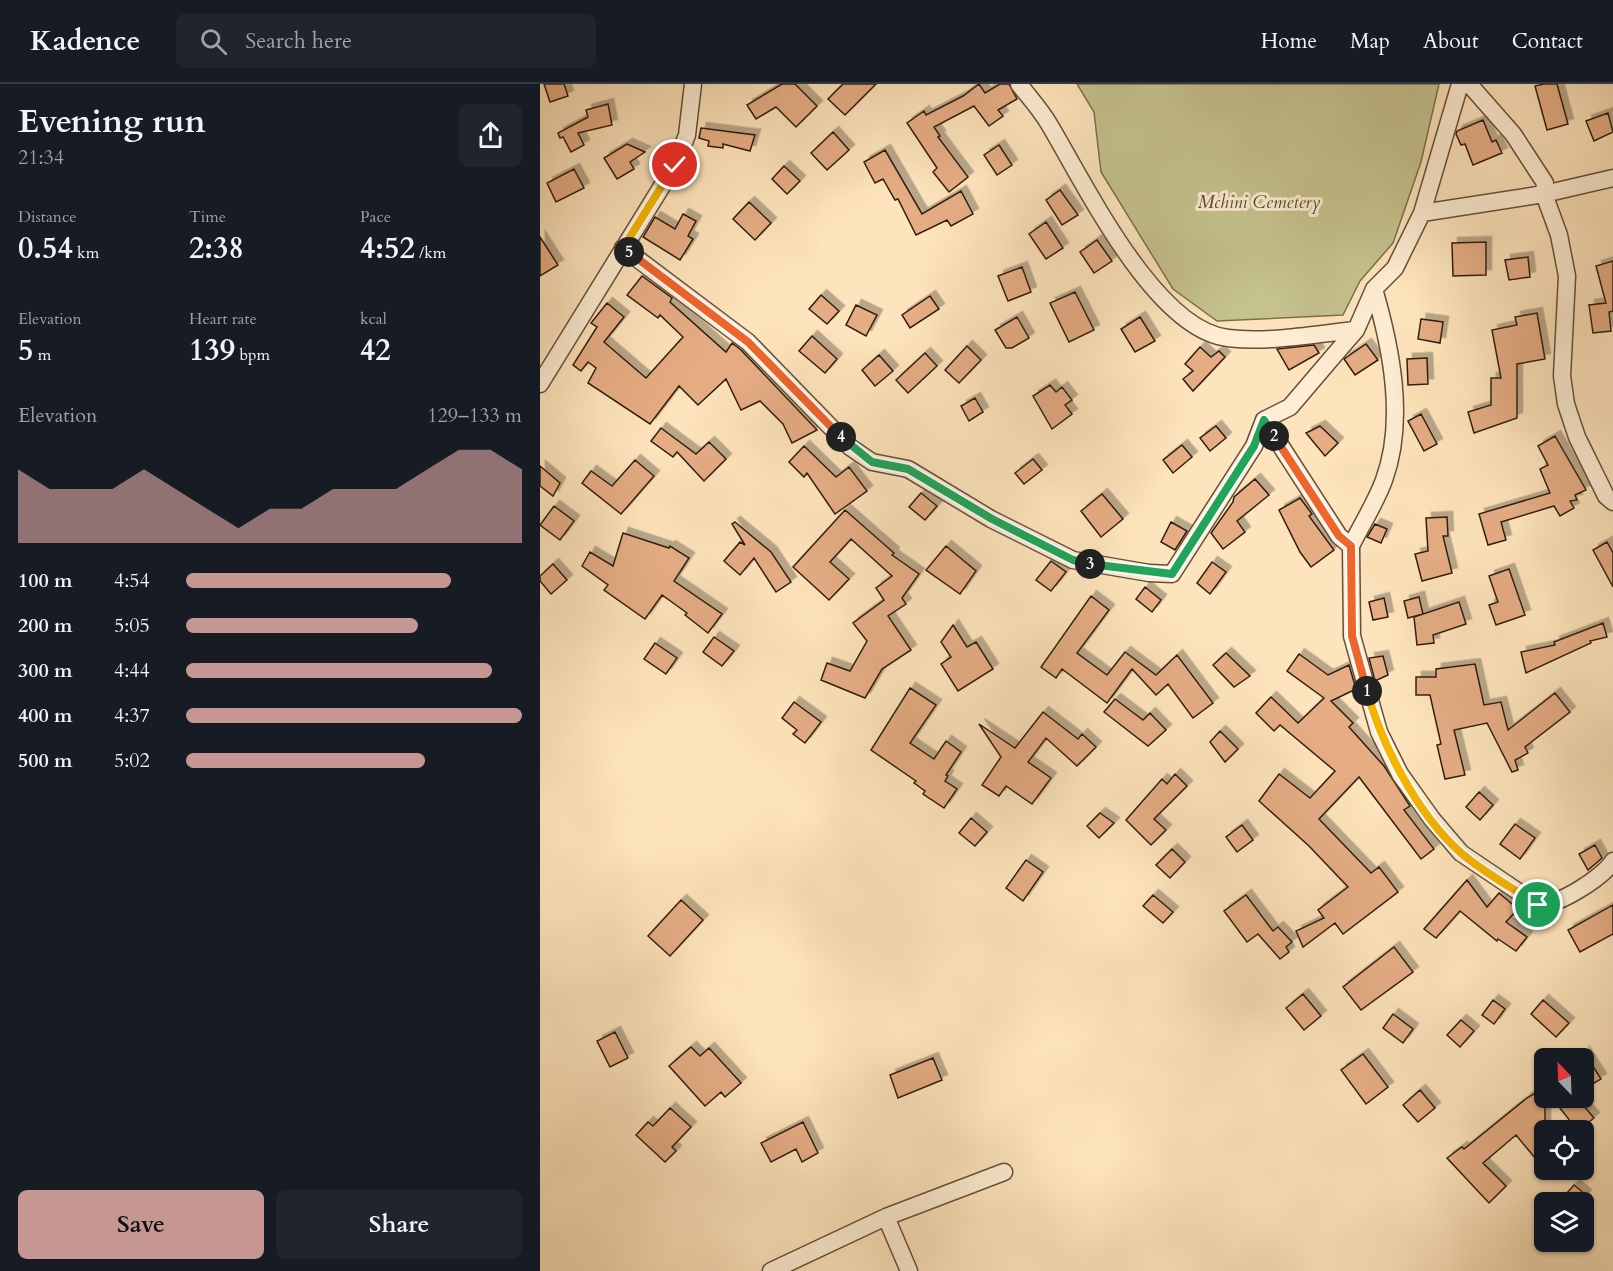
<!DOCTYPE html>
<html lang="en">
<head>
<meta charset="utf-8">
<style>
  :root { --surface:#171b24; --page:#20242c; --text:#f1f3f6; --muted:#9ea1a6; --line:#363941; --accent:#c59692 }
  body { margin:0; font-family:Cardo,serif; background:var(--page); color:var(--text); height:100vh; display:flex; flex-direction:column; font-size:22px; white-space:nowrap }
  * { box-sizing:border-box; margin:0 }
  p { font-size:20px; color:var(--muted) }
  .icon { flex:none; width:33px; height:33px; fill:none; stroke:currentColor; stroke-width:2; stroke-linecap:round; stroke-linejoin:round }
  .map { position:relative; flex:1; overflow:hidden }
  .panel { display:flex; flex-direction:column; background:var(--surface); width:540px }
  .panel>* { flex:none }
  .needle { width:39px; rotate:337deg }
  .fabs { position:absolute; left:994px; top:964px; display:grid; gap:12px }
  .fabs a { display:grid; place-items:center; width:60px; height:60px; border-radius:9px; background:var(--surface); box-shadow:0 2px 4px #0004; font-size:30px }
  .pin { position:absolute; display:grid; place-items:center; width:51px; height:51px; color:#fff; margin:-26px; border:3px solid #fff; border-radius:50%; box-shadow:0 2px 6px #0007 }
  .km { position:absolute; width:30px; height:30px; margin:-15px; border-radius:50%; background:#222; color:#fff; font-size:16px; line-height:30px; text-align:center }
  .round { display:grid; place-items:center; flex:none; width:63px; height:63px; border-radius:9px; background:var(--page) }
  .summary { display:flex; align-items:center; justify-content:space-between; height:102px; padding:0 18px }
  h1 { font-size:33px; font-weight:700; line-height:45px }
  .stats { display:grid; grid-template-columns:repeat(3,1fr); gap:9px; height:102px; padding:6px 18px }
  .stats div { display:grid; align-content:center }
  .stats b { font-size:30px; font-weight:700 }
  .stats small { font-size:16px; font-weight:400 }
  .stats p { font-size:16px }
  .chart { height:168px; padding:12px 18px }
  .chart p { display:flex; justify-content:space-between }
  .chart svg { width:100%; height:108px; margin-top:6px; fill:var(--accent); opacity:.7 }
  .action { display:flex; gap:12px; margin-top:auto; padding:12px 18px }
  .action a { flex:1; height:69px; border-radius:9px; background:var(--accent); color:#111; font-size:24px; font-weight:700; line-height:69px; text-align:center }
  .action a+a { background:var(--page); color:var(--text) }
  ul { padding:0 18px; list-style:none; font-size:20px }
  li { display:grid; grid-template-columns:96px 72px 1fr; align-items:center; height:45px }
  li i { height:15px; border-radius:8px; background:var(--accent) }
  header { display:flex; align-items:center; gap:36px; box-sizing:border-box; height:84px; padding:0 30px; background:var(--surface); border-bottom:2px solid var(--line) }
  header strong { font-size:28px }
  nav { display:flex; gap:33px; margin-inline-start:auto; font-size:21px }
  .search { width:420px; height:54px; background:var(--page); display:flex; align-items:center; gap:15px; box-sizing:border-box; padding:0 21px; border-radius:9px; color:var(--muted); font-size:22px }
  main { display:flex; flex:1; min-height:0 }
  .map>svg:first-child { display:block }
  .green { fill:#c5c28d; stroke:#7b704e; stroke-width:1.5 }
  .building { fill:#e6ad85; stroke:#311f0f; stroke-width:1.5; filter:url(#shadow) }
  .lines { fill:none; stroke-linecap:round; stroke-linejoin:round }
  .street-casing { stroke:#64503a; stroke-width:19 }
  .street { stroke:#feedd3; stroke-width:16 }
  .split-1-casing { stroke:#fff; stroke-width:12 }
  .split-2-casing { stroke:#fff; stroke-width:12 }
  .split-3-casing { stroke:#fff; stroke-width:12 }
  .split-4-casing { stroke:#fff; stroke-width:12 }
  .split-5-casing { stroke:#fff; stroke-width:12 }
  .split-6-casing { stroke:#fff; stroke-width:12 }
  .split-1 { stroke:#f5b400; stroke-width:8 }
  .split-2 { stroke:#f0652b; stroke-width:8 }
  .split-3 { stroke:#22a559; stroke-width:8 }
  .split-4 { stroke:#22a559; stroke-width:8 }
  .split-5 { stroke:#f0652b; stroke-width:8 }
  .split-6 { stroke:#f5b400; stroke-width:8 }
  .labels { text-anchor:middle; stroke-width:6; stroke-linejoin:round; paint-order:stroke }
  .park-label { font-size:18px; font-style:italic; fill:#5d5035; stroke:#feedd3 }
</style>
</head>
<body>
<header>
<strong>Kadence</strong>
<div class="search"><svg class="icon" aria-label="search" viewBox="0 0 24 24"><circle cx="10" cy="10" r="6"/><path d="M15 15l6 6"/></svg>Search here</div>
<nav><a>Home</a><a>Map</a><a>About</a><a>Contact</a></nav>
</header>
<main>
<section class="panel">
<div class="summary"><div><h1>Evening run</h1><p>21:34</p></div><a class="round"><svg class="icon" aria-label="share" viewBox="0 0 24 24"><path d="M12 15V3M7 8l5-5 5 5M5 13v7h14v-7"/></svg></a></div>
<div class="stats">
<div><p>Distance</p><b>0.54<small> km</small></b></div>
<div><p>Time</p><b>2:38</b></div>
<div><p>Pace</p><b>4:52<small> /km</small></b></div>
</div>
<div class="stats">
<div><p>Elevation</p><b>5<small> m</small></b></div>
<div><p>Heart rate</p><b>139<small> bpm</small></b></div>
<div><p>kcal</p><b>42</b></div>
</div>
<div class="chart"><p><span>Elevation</span>129–133 m</p>
<svg viewBox="0 0 160 44" preserveAspectRatio="none"><path d="M0 44V14L10 22L20 22L30 22L40 14L50 22L60 30L70 38L80 30L90 30L100 22L110 22L120 22L130 14L140 6L150 6L160 14V44z"/></svg>
</div>
<ul>
<li><b>100 m</b>4:54<i style="width:79%"></i></li>
<li><b>200 m</b>5:05<i style="width:69%"></i></li>
<li><b>300 m</b>4:44<i style="width:91%"></i></li>
<li><b>400 m</b>4:37<i style="width:100%"></i></li>
<li><b>500 m</b>5:02<i style="width:71%"></i></li>
</ul>
<div class="action"><a>Save</a><a>Share</a></div>
</section>
<div class="map">
<svg width="1073" height="1187" viewBox="0 0 1073 1187">
  <defs>
    <filter id="shadow"><feDropShadow dx="5.5" dy="-5.5" stdDeviation="0" flood-color="#0004"/></filter>
  </defs>
  <rect width="100%" height="100%" fill="#fee4bc"/>
  <filter id="stains"><feTurbulence type="fractalNoise" baseFrequency=".00333" numOctaves="4"/><feColorMatrix values="0 0 0 0 .2 0 0 0 0 .09 0 0 0 0 .02 0 0 0 .5 -.17"/></filter>
  <radialGradient id="worn" r=".72"><stop offset=".6" stop-color="#630" stop-opacity="0"/><stop offset="1" stop-color="#630" stop-opacity=".3"/></radialGradient>
  <path class="green" d="M537,0H899L881,78L853,159L820,197L803,231L677,237L633,205L561,88L554,28Z"/>
  <path class="building" d="M4,0H24L28,12L10,18Z
    M242,0H255L277,22L256,43L236,23L216,35L207,21Z
    M303,0H336L305,31L288,15Z
    M439,0L445,9L460,0H469L477,15L458,26L463,32L449,42L434,22L394,43L400,52L398,53L428,93L409,108L393,88L397,84L367,39L384,27L386,31L423,12Z
    M1004,0H1017L1028,40L1007,46L995,2Z
    M68,20L72,41L38,49L44,61L31,68L23,53L20,54L18,49L48,33L46,26Z
    M1068,29L1073,48L1054,57L1046,37Z
    M943,36L952,58L956,56L962,69L933,81L925,60L921,61L916,50L917,47Z
    M161,44L215,51L210,67L183,60V64L168,62L169,57L159,54Z
    M293,48L309,66L287,86L271,69Z
    M87,60L105,68L90,78L94,85L77,95L64,74Z
    M459,61L472,81L457,91L444,71Z
    M345,66L382,130L421,107L433,130L411,142L407,136L376,151L358,115L355,116L343,95L335,99L324,78Z
    M244,82L260,97L247,110L232,95Z
    M34,85L44,104L16,118L7,99Z
    M520,106L538,131L522,141L506,116Z
    M209,118L231,139L215,156L193,135Z
    M143,130L156,137L148,152L153,155L140,176L103,153L115,133L135,145Z
    M506,138L523,164L506,175L489,150Z
    M0,153L18,181L0,192Z
    M557,156L572,177L554,189L540,168Z
    M946,158V191L913,192L912,159Z
    M988,173L990,193L969,196L965,176Z
    M1073,177V227L1069,228L1071,247L1053,249L1049,221L1066,219L1056,182Z
    M482,183L491,208L468,217L458,192Z
    M102,192L132,214L130,218L186,268L192,259L201,266L277,346L252,359L243,340L220,317L201,326L186,295L158,321L139,302L110,340L48,299L56,284L48,278L41,287L33,281L57,243L51,239L67,219L84,233L64,258L106,294L143,253L120,231L118,234L87,211Z
    M535,208L554,246L529,258L510,219Z
    M281,211L299,227L287,240L269,225Z
    M390,212L399,225L370,244L362,231Z
    M316,221L337,231L326,252L306,241Z
    M997,229L1005,275L977,280V334L934,349L928,328L951,321V294H961L952,246L977,241L975,233Z
    M477,233L489,254L472,264H466L455,246Z
    M600,233L615,257L595,268L581,245Z
    M881,235L903,238L900,259L878,255Z
    M272,252L297,275L285,289L259,267Z
    M826,260L838,276L815,291L804,275Z
    M774,261L779,269L749,286L737,265Z
    M427,262L441,276L419,299L405,286Z
    M660,263L671,273L679,267L685,273L653,307L643,295L653,287L645,280Z
    M385,269L397,282L368,309L356,296Z
    M339,271L353,287L335,302L322,286Z
    M887,274L888,300L868,301L867,275Z
    M510,301L516,308L522,303L532,316L525,321L532,330L512,345L493,312Z
    M435,314L443,328L429,337L421,322Z
    M881,330L897,360L884,367L868,337Z
    M676,342L686,354L670,367L660,354Z
    M780,342L798,359L785,372L766,349Z
    M121,344L156,370L169,358L186,375L164,397L137,368L133,373L111,357Z
    M1015,352L1046,406L1035,411L1037,416L1030,417L1034,424L1020,432L1014,422L961,438L966,456L948,461L939,430L1010,409L1000,385L1008,381L998,362Z
    M642,361L652,373L633,389L623,376Z
    M264,362L296,393L309,383L327,407L295,430L267,389L264,393L249,378Z
    M493,375L502,386L484,400L475,389Z
    M95,376L114,392L81,430L42,399L51,387L72,402Z
    M0,382L20,399L13,412L0,402Z
    M715,395L729,411L697,437L705,448L683,465L671,449L693,418L694,413Z
    M381,409L397,422L385,436L369,423Z
    M562,410L583,435L561,453L541,427Z
    M760,414L772,430L769,432L794,466L771,483L760,468L739,426Z
    M14,422L34,437L20,456L0,441Z
    M305,426L354,469L352,471L379,490L362,514L366,520L348,532L371,566L342,585L325,614L281,596L287,579L310,587L327,557L313,539L344,516L336,504L352,492L311,455L290,478L309,495L289,516L253,483Z
    M907,433L908,452H903L912,489L882,497L875,470L888,467L886,434Z
    M195,438L231,468L251,498L236,508L214,474L200,491L184,477L200,458L205,461L192,440Z
    M631,438L647,447L635,466L621,458Z
    M835,440L847,445L841,459L827,453Z
    M83,449L129,464L130,462L149,474L134,497L182,530L168,549L145,531L147,529L122,511L105,535L64,506L68,501L42,482L50,468L73,482Z
    M1067,458L1073,469V503L1053,466Z
    M406,462L436,487L420,510L386,486Z
    M511,477L526,488L511,507L496,496Z
    M672,478L686,488L670,510L657,499Z
    M13,480L27,496L11,510L0,497V492Z
    M969,485L985,531L956,541L949,521L958,518L949,492Z
    M605,503L621,516L612,528L596,515Z
    M551,512L569,526L537,569L567,591L585,568L616,591L637,571L673,619L653,634L628,600L616,611L592,585L567,619L522,585L516,594L501,583Z
    M879,513L883,530L868,534L864,517Z
    M844,514L848,533L833,536L829,518Z
    M919,518L926,540L893,551L894,559L877,561L874,533Z
    M1063,539L1067,553L1050,557L1051,559L986,589L981,568L1015,561L1014,558Z
    M413,541L427,563L436,558L453,585L418,607L401,580L411,573L401,558Z
    M174,553L194,567L182,582L163,568Z
    M115,559L137,574L126,590L104,575Z
    M686,569L710,592L694,603L673,581Z
    M759,570L788,591L809,581L816,605L791,617L813,639L809,643L844,682L870,722L864,726L894,765L881,775L819,693L779,735L831,789L839,783L858,808L803,850L795,839L763,863L756,847L784,834L778,826L808,803L769,762L719,717L739,690L770,714L795,687L740,641L734,647L716,629L731,613L758,639L784,614L747,587Z
    M843,572L848,591L835,597L829,574Z
    M935,580L944,621L961,618L968,646L1015,609L1030,628L985,663L988,669L975,676L978,686L972,688L947,639L914,646L925,691L905,695L897,661L901,660L890,611H876V593H896V585Z
    M370,604L396,621L370,659L394,675L406,657L421,668L406,691L408,692L405,697L417,705L404,724L383,710L385,707L374,699L376,697L331,666Z
    M575,615L603,636L610,629L626,646L608,662L564,628Z
    M254,618L281,638L265,659L253,650L257,646L242,634Z
    M503,628L538,655L542,650L556,663L537,682L506,654L488,678L511,694L492,720L466,702L459,712L442,701L461,673L439,640L475,664Z
    M680,647L698,665L685,678L670,658Z
    M635,690L647,702L614,735L626,746L611,761L586,736L622,695L627,700Z
    M939,708L953,721L940,736L926,723Z
    M560,729L574,739L559,754L547,742Z
    M431,734L447,748L435,762L419,749Z
    M975,740L995,754L980,775L960,760Z
    M702,741L713,756L697,768L686,753Z
    M1055,761L1062,774L1048,786L1039,770Z
    M632,765L645,778L630,794L616,781Z
    M486,776L503,788L483,817L466,804Z
    M927,796L947,823L959,809L978,825L966,838L987,853L976,867L958,855L957,857L920,827L896,854L884,845Z
    M613,811L633,828L623,839L603,822Z
    M706,811L733,847L738,843L752,858L746,863L749,868L740,875L718,850L707,858L684,827Z
    M141,816L163,836L130,872L108,852Z
    M1073,821V850L1040,868L1028,846Z
    M854,863L873,888L821,926L803,903Z
    M763,910L781,932L764,946L746,924Z
    M953,916L965,925L954,940L942,931Z
    M1003,916L1029,939L1016,953L991,930Z
    M853,930L873,945L863,959L843,944Z
    M921,936L934,947L920,963L907,951Z
    M75,948L88,974L70,983L57,957Z
    M151,963L160,972L169,964L201,999L185,1013L181,1008L165,1022L129,982Z
    M1044,968L1061,995L1044,1005Z
    M823,970L848,1003L826,1020L801,986Z
    M393,974L402,996L358,1014L350,991Z
    M1005,1003V1066L995,1074L976,1051L943,1079L966,1102L949,1119L907,1074L922,1063L924,1065L987,1014Z
    M880,1006L895,1024L878,1038L863,1021Z
    M1012,1014H1037L1054,1034L1038,1047Z
    M130,1024L151,1043L132,1063L136,1067L125,1078L96,1051L108,1038L113,1042Z
    M263,1038L278,1069L262,1078L256,1065L231,1078L221,1059Z
    M1034,1101L1046,1111L1039,1119H1018Z"/>
  <g class="lines">
    <defs>
      <path id="street" d="M479,0C489,13 501,26 509,40C545,100 615,246 688,254C728,259 776,250 816,246
        M929,0L973,50L1005,99L1004,110L1019,151L1027,192L1022,292L1026,320L1037,353L1066,412L1073,418
        M882,129L1004,110L1073,94
        M83,164L208,258L310,363L332,378L368,385L451,435L533,476L609,489L632,490L714,362L724,336L750,323L796,269L816,246L834,205L855,184L882,129L920,0
        M0,300L135,81L147,51L153,0
        M724,336L799,452L811,462L812,552L839,648L860,690L892,735L921,769L998,821C1016,823 1064,793 1073,777
        M811,462C822,440 836,418 844,396C866,336 851,263 834,205
        M346,1133L369,1187
        M231,1187L346,1133L464,1088"/>
    </defs>
    <use href="#street" class="street-casing"/>
    <use href="#street" class="street"/>
  </g>
  <g class="lines">
    <defs>
      <path id="split-1" d="M827,607C842,662 878,731 921,769C944,789 973,804 998,821"/>
      <path id="split-2" d="M734,352L799,452L811,462L812,552L827,607"/>
      <path id="split-3" d="M550,480L632,490L714,362L724,336L734,352"/>
      <path id="split-4" d="M301,353L332,378L368,385L452,435L533,476L550,480"/>
      <path id="split-5" d="M89,168L208,258L301,353"/>
      <path id="split-6" d="M89,168L83,164L135,81"/>
    </defs>
    <use href="#split-1" class="split-1-casing"/>
    <use href="#split-2" class="split-2-casing"/>
    <use href="#split-3" class="split-3-casing"/>
    <use href="#split-4" class="split-4-casing"/>
    <use href="#split-5" class="split-5-casing"/>
    <use href="#split-6" class="split-6-casing"/>
    <use href="#split-1" class="split-1"/>
    <use href="#split-2" class="split-2"/>
    <use href="#split-3" class="split-3"/>
    <use href="#split-4" class="split-4"/>
    <use href="#split-5" class="split-5"/>
    <use href="#split-6" class="split-6"/>
  </g>
  <g class="labels">
    <g class="park-label">
      <text x="719" y="124">Mchini Cemetery</text>
    </g>
  </g>
  <rect width="100%" height="100%" filter="url(#stains)"/>
  <rect width="100%" height="100%" fill="url(#worn)"/>
</svg>
<div class="fabs">
<a><svg class="needle" viewBox="-14 -14 28 28"><path d="M0-13l5 13h-10z" fill="#e53935"/><path d="M0 13l5-13h-10z" fill="#9ea1a6"/></svg></a>
<a><svg class="icon" aria-label="locate" viewBox="0 0 24 24"><circle cx="12" cy="12" r="6"/><path d="M12 2v4M12 18v4M2 12h4M18 12h4"/></svg></a>
<a><svg class="icon" aria-label="layers" viewBox="0 0 24 24"><path d="M12 4l9 5-9 5-9-5zM3 14l9 5 9-5"/></svg></a>
</div>
<div class="pin" style="left:998px;top:821px;background:#1e9e55"><svg class="icon" aria-label="arrive" viewBox="0 0 24 24"><path d="M6 21V4h12l-3 4 3 4H6"/></svg></div>
<div class="pin" style="left:135px;top:81px;background:#d93025"><svg class="icon" aria-label="check" viewBox="0 0 24 24"><path d="M5 12l5 5 9-10"/></svg></div>
<b class="km" style="left:827px;top:607px">1</b>
<b class="km" style="left:734px;top:352px">2</b>
<b class="km" style="left:550px;top:480px">3</b>
<b class="km" style="left:301px;top:353px">4</b>
<b class="km" style="left:89px;top:168px">5</b>
</div>
</main>
</body>
</html>
